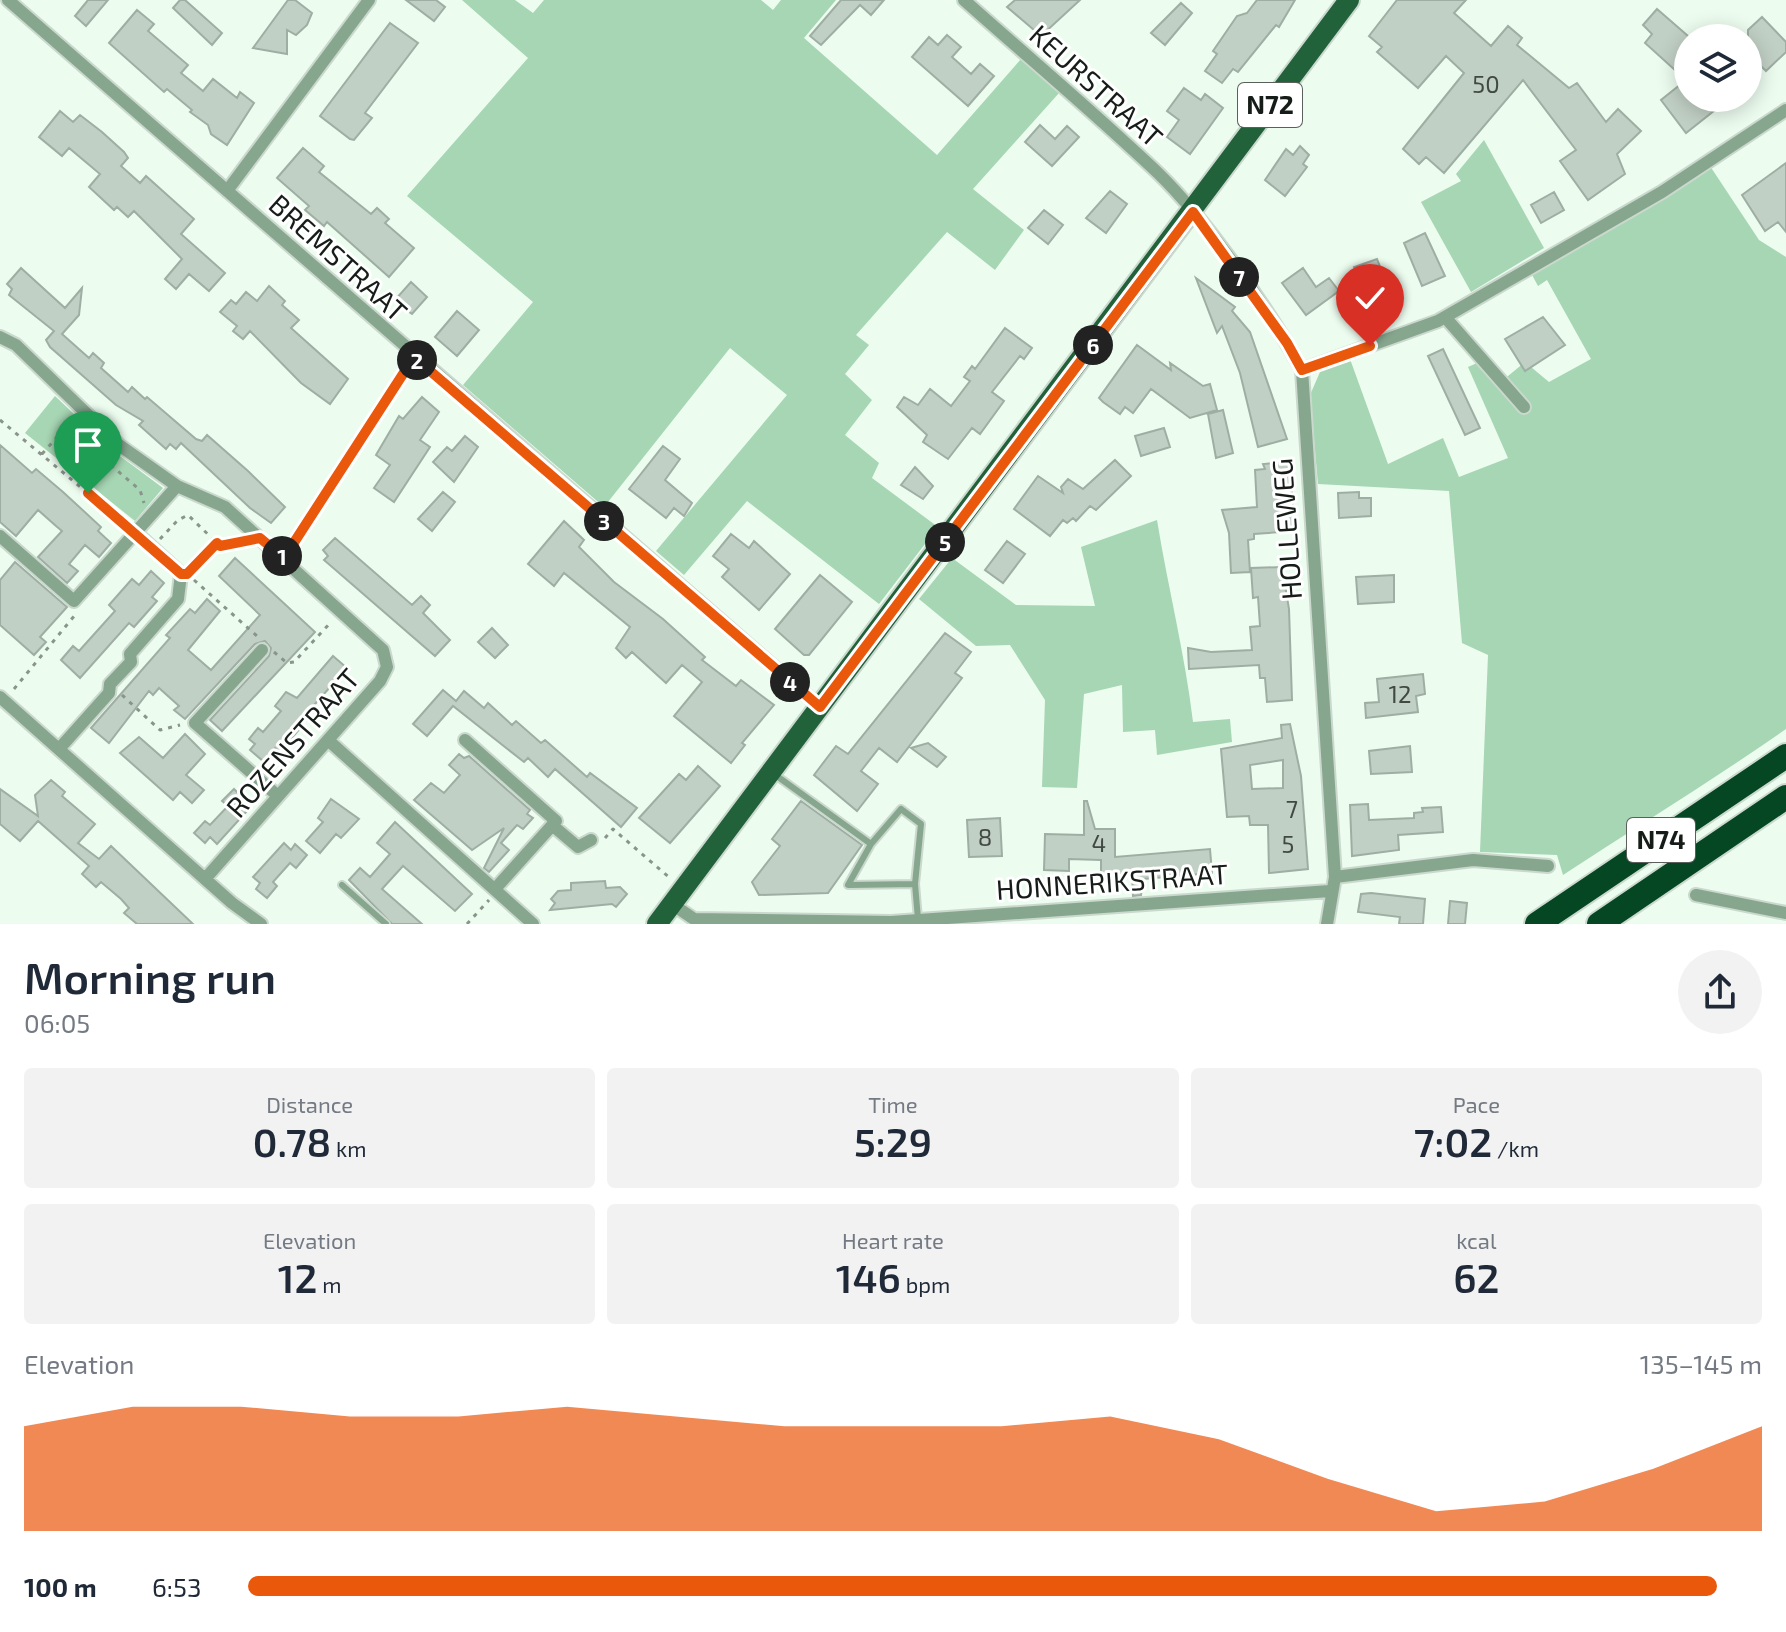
<!DOCTYPE html>
<html lang="en">
<head>
<meta charset="utf-8">
<style>
  :root { --surface:#fff; --page:#f2f2f3; --text:#1f2937; --muted:#747a83; --accent:#ea580c }
  body { margin:0; font-family:"Exo 2",sans-serif; background:var(--page); color:var(--text); height:100vh; display:flex; flex-direction:column; font-size:30px; white-space:nowrap }
  * { box-sizing:border-box; margin:0 }
  p { font-size:26px; color:var(--muted) }
  .icon { flex:none; width:44px; height:44px; fill:none; stroke:currentColor; stroke-width:2; stroke-linecap:round; stroke-linejoin:round }
  .map { position:relative; height:924px; overflow:hidden }
  .details { display:flex; flex-direction:column; background:var(--surface); flex:1 }
  .details>* { flex:none }
  .controls { position:absolute; left:1674px; top:24px; display:grid; gap:16px }
  .controls a { display:grid; place-items:center; width:88px; height:88px; border-radius:50%; background:var(--surface); box-shadow:0 4px 20px #0003; font-size:40px }
  .pin { position:absolute; display:grid; place-items:center; width:68px; height:68px; color:#fff; margin:-82px -34px; border-radius:50% 50% 50% 0; rotate:-45deg; box-shadow:0 0 8px #0007 }
  .pin .icon { rotate:45deg }
  .km { position:absolute; width:40px; height:40px; margin:-20px; border-radius:50%; background:#222; color:#fff; font-size:22px; line-height:40px; text-align:center }
  .round { display:grid; place-items:center; flex:none; width:84px; height:84px; border-radius:42px; background:var(--page) }
  .overview { display:flex; align-items:center; justify-content:space-between; height:136px; padding:0 24px }
  h1 { font-size:44px; font-weight:600; line-height:60px }
  .stats { display:grid; grid-template-columns:repeat(3,1fr); gap:12px; height:136px; padding:8px 24px }
  .stats div { display:grid; align-content:center; border-radius:8px; background:var(--page); text-align:center }
  .stats b { font-size:40px; font-weight:600 }
  .stats small { font-size:22px; font-weight:400 }
  .stats p { font-size:22px }
  .chart { height:224px; padding:16px 24px }
  .chart p { display:flex; justify-content:space-between }
  .chart svg { width:100%; height:144px; margin-top:8px; fill:var(--accent); opacity:.7 }
  ul { padding:0 24px; list-style:none; font-size:26px }
  li { display:grid; grid-template-columns:128px 96px 1fr; align-items:center; height:60px }
  li i { height:20px; border-radius:10px; background:var(--accent) }
  .map>svg:first-child { display:block }
  .green { fill:#a6d6b3 }
  .building { fill:#c1d0c5; stroke:#9faea3; stroke-width:2; fill-rule:evenodd }
  .lines { fill:none; stroke-linecap:round; stroke-linejoin:round }
  .lane-casing { stroke:#cad8cd; stroke-width:10 }
  .street-casing { stroke:#cad8cd; stroke-width:16 }
  .primary-casing { stroke:#cad8cd; stroke-width:24 }
  .highway-casing { stroke:#cad8cd; stroke-width:28 }
  .path { stroke:#89948b; stroke-width:3; stroke-dasharray:4 6; stroke-linecap:butt }
  .lane { stroke:#86a68e; stroke-width:6 }
  .street { stroke:#86a68e; stroke-width:12 }
  .primary { stroke:#22623a; stroke-width:20 }
  .highway { stroke:#054723; stroke-width:24 }
  .route-casing { stroke:#fff; stroke-width:16 }
  .route { stroke:#ea580c; stroke-width:10 }
  .labels { text-anchor:middle; stroke-width:6; stroke-linejoin:round; paint-order:stroke }
  .number-label { font-size:24px; fill:#414943 }
  .shield { fill:#fff; stroke:#5c605d; stroke-width:2 }
  .shield-label { font-size:26px; font-weight:bold; fill:#161c18 }
  .street-label { font-size:28px; fill:#161c18; stroke:#fff }
</style>
</head>
<body>
<div class="map">
<svg width="1786" height="924" viewBox="0 0 1786 924">
  <rect width="100%" height="100%" fill="#ecfcef"/>
  <path class="green" d="M462,0H515L533,13L544,0H761L773,10L781,0H836L804,38L937,155L1021,59L1059,93L973,189L1024,230L995,270L947,232L856,335L869,345L845,374L872,400L845,435L879,463L872,478L938,527L879,604L747,501L684,575L656,551L787,395L730,348L604,507L463,385L533,302L407,196L528,58Z
    M1484,140L1544,248L1471,292L1421,202L1461,181L1456,174Z
    M1710,166L1759,240L1786,257V729C1713,780 1638,826 1563,875L1557,855L1480,852L1488,655L1462,643L1449,491L1318,484L1310,395L1320,372L1350,359L1388,464L1443,438L1459,477L1508,458L1468,367L1486,359L1502,381L1525,362L1549,382L1591,359L1547,280L1538,286L1531,273Z
    M55,396L112,450L163,488L135,521L25,433Z
    M1157,520C1168,588 1185,654 1193,722L1230,719L1232,742L1157,755L1155,730L1123,732L1122,685L1084,694L1077,788L1042,787L1045,700L1010,645L976,646L919,599L952,558L1016,605L1095,606L1081,547Z"/>
  <path class="building" d="M88,0H108L86,26L75,16Z
    M180,0H185L222,33L212,45L173,8Z
    M288,0H295L312,13L307,25L296,35L287,30V54L253,48Z
    M406,0H436L445,7L434,21Z
    M841,0H884L871,15L860,5L821,45L810,36Z
    M1015,0H1080L1041,36L1007,7Z
    M1257,0H1295L1279,27L1276,25L1238,72L1233,69L1222,83L1205,71L1217,54L1213,51L1237,16L1247,13Z
    M1397,0H1466L1454,13L1491,46L1508,26L1522,38L1517,45L1569,88L1577,83L1606,122L1618,109L1641,131L1617,154L1625,174L1588,200L1560,161L1576,150L1523,80L1444,173L1426,157L1419,164L1403,149L1464,73L1446,56L1418,88L1377,52L1382,47L1369,36Z
    M1181,3L1192,13L1165,45L1151,33Z
    M1657,9L1688,36V98H1706L1715,110L1686,133L1661,100L1686,80L1645,43L1652,34L1643,25Z
    M137,10L154,24L148,31L188,65L181,73L203,91L213,79L237,98L240,92L254,103L227,145L211,134L208,125L190,112L192,110L167,89L164,92L109,43Z
    M1762,17L1786,42V52L1766,71L1761,66L1748,77V30Z
    M390,23L418,43L365,113L372,118L354,140L350,139L320,116Z
    M947,35L961,47L952,57L971,74L980,64L994,76L968,106L912,57L929,37L938,45Z
    M1184,88L1201,100L1205,94L1223,108L1190,154L1167,137L1179,120L1167,111Z
    M60,111L73,122L80,115L102,132L124,152L128,158L121,166L140,183L146,176L194,219L181,234L225,273L209,291L189,274L176,289L165,279L182,259L134,211L128,217L117,207L114,210L89,187L100,174L69,148L62,156L39,137Z
    M1040,125L1055,139L1067,126L1079,137L1052,166L1025,142Z
    M1300,146L1309,155L1303,164L1307,167L1285,196L1265,180L1286,149L1293,155Z
    M303,148L324,166L319,172L371,214L377,208L389,219L385,223L414,248L389,277L327,222L324,226L305,210L309,206L277,178Z
    M1786,163V232L1778,222L1765,231L1742,195Z
    M1110,191L1127,204L1106,233L1086,218Z
    M1554,192L1564,210L1541,223L1531,205Z
    M1044,210L1063,225L1048,244L1028,228Z
    M1425,233L1445,276L1422,286L1404,243Z
    M1377,259L1389,289L1374,294L1380,309L1365,314L1352,278L1357,276L1354,267Z
    M21,268L65,308L82,288L79,315L62,334L89,358L93,353L104,363L101,368L128,392L132,387L145,399L147,397L196,439L202,441L207,435L248,471L285,507L271,523L250,508L181,443L176,449L170,444L166,449L139,425L143,421L116,405L50,347L46,340L54,331L9,295L12,289L7,284Z
    M1303,268L1316,287L1329,278L1339,291L1306,315L1282,283Z
    M1196,278L1235,307L1232,311L1250,332L1287,439L1258,447L1240,373L1222,326L1217,333Z
    M411,282L427,297L412,314L394,301Z
    M269,286L285,301L282,305L299,320L291,328L348,379L330,404L301,383L250,331L243,339L233,331L237,326L220,312L231,300L236,304L246,292L257,301Z
    M457,311L479,330L457,356L435,337Z
    M1543,317L1565,345L1525,371L1505,339Z
    M1005,328L1032,348L1024,359L1020,356L992,392L1004,401L980,434L972,428L948,459L923,442L927,435L897,407L904,397L918,405L930,389L951,406L970,381L964,377L972,366L975,369Z
    M1137,345L1171,370L1170,363L1203,386L1210,384L1217,410L1190,418L1151,389L1133,413L1125,407L1120,414L1103,402L1099,398Z
    M1443,349L1480,428L1465,435L1428,356Z
    M422,397L439,412L420,440L430,447L394,502L374,488L390,465L376,455L399,416L403,419Z
    M1223,410L1233,453L1216,458L1208,414Z
    M1164,428L1170,447L1141,456L1135,436Z
    M465,436L478,447L454,482L433,462L447,447L452,451Z
    M0,445L32,473L36,469L63,492L101,527L98,531L111,543L99,557L85,545L69,564L78,571L67,583L38,557L62,531L56,526L38,510L16,536L0,522Z
    M663,446L680,459L665,480L692,503L684,516L674,508L666,518L629,489Z
    M1115,460L1131,476L1096,510L1090,506L1076,521L1073,518L1067,523L1063,520L1050,536L1014,509L1038,476L1063,493L1061,487L1068,479L1083,489Z
    M1284,462L1290,465L1294,531L1254,534V539L1248,540L1250,572L1231,573L1229,533L1222,510L1257,507L1255,470L1265,469L1263,464Z
    M915,467L933,486L923,499L901,485Z
    M443,492L455,502L432,531L418,519Z
    M1359,492V498H1371V516L1339,518L1338,493Z
    M564,521L584,540L579,547L614,582L663,619L705,657L702,660L736,686L741,680L774,705L742,743L745,745L731,763L674,716L702,682L682,665L666,683L632,652L626,658L616,648L630,627L564,573L554,586L528,564Z
    M731,534L749,548L754,541L790,574L759,610L722,577L729,569L713,556Z
    M335,538L412,605L421,596L430,605L423,613L450,640L435,656L324,560L328,556L323,550Z
    M1007,541L1025,554L1003,583L985,570Z
    M235,558L315,632L222,731L210,720L269,656L271,648L265,641L255,644L185,719L174,710L179,706L159,688L153,695L149,691L109,743L91,728L170,638L166,635L190,609L195,613L207,599L220,611L188,650L211,670L260,615L219,576Z
    M15,562L67,607L40,637L46,642L34,655L0,625V580Z
    M1282,567L1289,609L1292,700L1267,702L1265,678H1260L1259,665L1189,669L1188,648L1211,652L1252,650L1250,627L1260,626L1258,597L1253,598L1251,568Z
    M151,571L164,583L152,597L157,601L134,627L129,623L80,678L61,660L73,646L79,651L115,611L109,605L132,579L139,585Z
    M820,575L852,602L809,655H804L775,629Z
    M1394,575V602L1358,604L1356,577Z
    M492,628L508,645L495,658L478,642Z
    M945,633L971,652L955,673L962,678L897,762L879,748L861,771L878,784L857,811L814,775L836,746L848,754Z
    M333,656L347,668L299,722L302,726L280,752L275,748L263,761L250,750L255,744L249,739L258,728L263,732L281,711L275,706L286,692L297,698Z
    M1423,674L1425,694L1416,696L1418,712L1366,718L1365,703L1379,702L1377,679Z
    M443,690L456,701L464,691L484,708L488,703L512,725L516,721L541,743L545,740L587,777L590,773L637,808L621,827L555,769L548,777L528,758L524,762L453,706L427,736L413,724Z
    M1290,724L1301,776L1308,869L1269,873L1268,825H1250L1249,816L1227,817L1221,749L1282,738L1281,725ZM1283,760V788L1252,789L1250,765Z
    M185,734L205,754L186,775L204,790L192,803L180,792L173,800L120,753L139,737L163,758Z
    M928,743L946,757L937,767L911,748Z
    M1410,746L1412,772L1371,774L1369,751Z
    M459,754L464,758L469,756L530,810L527,814L533,818L523,829L517,825L501,843L509,850L489,872L484,868L504,828L472,850L414,800L431,783L444,793L460,775L449,765Z
    M698,766L720,786L670,843L639,818L679,774L686,780Z
    M51,780L65,792L62,796L95,824L78,843L99,859L111,846L193,924H137L124,913L129,908L121,899L101,882L96,887L82,874L89,866L38,821L20,841L0,824V789L38,816L35,795Z
    M234,789L244,799L240,804L247,811L217,844L210,837L205,843L194,833L205,821L210,825L228,806L222,801Z
    M331,799L359,819L341,838L336,834L320,853L306,841L323,822L318,818Z
    M801,801L862,845L828,893L759,895L752,882L780,846L772,839Z
    M1084,801H1087L1095,829H1115V857L1210,849L1212,873L1143,879L1141,895L1133,896L1132,874H1101V860L1069,859V871L1044,870L1045,834L1084,835Z
    M1368,804L1369,820L1414,818V813L1423,812L1422,808L1441,807L1443,832L1398,835L1399,850L1352,856L1350,805Z
    M1000,818L1002,856L969,857L967,820Z
    M395,822L472,894L455,911L403,866L382,889L422,924H392L349,880L360,868L370,877L390,854L377,843Z
    M284,843L291,850L295,844L307,855L296,868L290,863L273,882L277,886L267,898L256,889L260,883L253,877Z
    M605,881L606,888L620,887L627,894L616,907L612,904L550,910L555,903L551,899L558,891L571,890V883Z
    M1371,893L1425,899L1423,924H1399L1400,917L1358,912L1361,894Z
    M1450,901L1467,903L1465,924H1448Z"/>
  <g class="lines">
    <defs>
      <path id="lane" d="M774,774L871,844
        M915,884L921,824L901,809L871,844L848,885L915,884L918,919
        M342,885L386,924"/>
      <path id="street" d="M8,0L820,707
        M964,0C1029,58 1096,114 1159,174C1207,221 1269,310 1302,370L1335,877
        M227,191L369,0
        M1445,317L1524,407
        M0,337L16,345L119,445L177,486L225,507L383,650L387,667L380,681L205,879
        M1302,370L1438,321L1662,192L1786,110
        M0,536L74,601L177,486
        M262,650L195,723L278,796
        M0,697L232,903L261,924
        M465,740L556,821L495,889
        M329,741L533,924
        M59,749L109,693L110,684L131,662L130,654L178,599L181,574L136,533
        M552,825L578,847L591,840
        M1696,895L1786,913
        M672,904L694,919L891,922L1330,891
        M1327,924L1335,877L1473,860L1548,866"/>
      <path id="primary" d="M657,924L1349,0"/>
      <path id="highway" d="M1537,924L1786,756
        M1599,924L1786,797"/>
    </defs>
    <use href="#lane" class="lane-casing"/>
    <use href="#street" class="street-casing"/>
    <use href="#primary" class="primary-casing"/>
    <use href="#highway" class="highway-casing"/>
    <path class="path" d="M0,420L126,525
      M65,426L140,490L144,503
      M42,454L74,418
      M160,539L178,520L188,515L220,546L241,541
      M290,549L408,367
      M192,569L217,543
      M194,580L257,636
      M274,652L287,663L294,662L332,621
      M14,689L75,615
      M122,695L160,730L180,725
      M605,838L613,829L671,879
      M467,924L489,900"/>
    <use href="#lane" class="lane"/>
    <use href="#street" class="street"/>
    <use href="#primary" class="primary"/>
    <use href="#highway" class="highway"/>
  </g>
  <g class="lines">
    <defs>
      <path id="route" d="M88,493L181,574H187L217,543L220,546L260,538L284,558L414,357L820,707L1193,212L1287,343L1302,370L1370,346"/>
    </defs>
    <use href="#route" class="route-casing"/>
    <use href="#route" class="route"/>
  </g>
  <g class="labels">
    <g class="number-label">
      <text x="1486" y="93">50</text>
      <text x="1400" y="703">12</text>
      <text x="1292" y="818">7</text>
      <text x="985" y="846">8</text>
      <text x="1099" y="852">4</text>
      <text x="1288" y="853">5</text>
    </g>
    <g class="shield">
      <rect x="1238" y="83" width="64" height="44" rx="6"/>
      <rect x="1627" y="818" width="68" height="44" rx="6"/>
    </g>
    <g class="shield-label">
      <text x="1270" y="114">N72</text>
      <text x="1661" y="849">N74</text>
    </g>
    <g class="street-label">
      <text transform="translate(1096 86) rotate(42)" y="10">KEURSTRAAT</text>
      <text transform="translate(338 258) rotate(42)" y="10">BREMSTRAAT</text>
      <text transform="translate(1287 529) rotate(-94)" y="10">HOLLEWEG</text>
      <text transform="translate(293 743) rotate(-49)" y="10">ROZENSTRAAT</text>
      <text transform="translate(1112 882) rotate(-4)" y="10">HONNERIKSTRAAT</text>
    </g>
  </g>
</svg>
<div class="controls">
<a><svg class="icon" aria-label="layers" viewBox="0 0 24 24"><path d="M12 4l9 5-9 5-9-5zM3 14l9 5 9-5"/></svg></a>
</div>
<div class="pin" style="left:88px;top:493px;background:#1e9e55"><svg class="icon" aria-label="arrive" viewBox="0 0 24 24"><path d="M6 21V4h12l-3 4 3 4H6"/></svg></div>
<div class="pin" style="left:1370px;top:346px;background:#d93025"><svg class="icon" aria-label="check" viewBox="0 0 24 24"><path d="M5 12l5 5 9-10"/></svg></div>
<b class="km" style="left:282px;top:556px">1</b>
<b class="km" style="left:417px;top:360px">2</b>
<b class="km" style="left:604px;top:521px">3</b>
<b class="km" style="left:790px;top:682px">4</b>
<b class="km" style="left:945px;top:542px">5</b>
<b class="km" style="left:1093px;top:345px">6</b>
<b class="km" style="left:1239px;top:277px">7</b>
</div>
<section class="details">
<div class="overview"><div><h1>Morning run</h1><p>06:05</p></div><a class="round"><svg class="icon" aria-label="share" viewBox="0 0 24 24"><path d="M12 15V3M7 8l5-5 5 5M5 13v7h14v-7"/></svg></a></div>
<div class="stats">
<div><p>Distance</p><b>0.78<small> km</small></b></div>
<div><p>Time</p><b>5:29</b></div>
<div><p>Pace</p><b>7:02<small> /km</small></b></div>
</div>
<div class="stats">
<div><p>Elevation</p><b>12<small> m</small></b></div>
<div><p>Heart rate</p><b>146<small> bpm</small></b></div>
<div><p>kcal</p><b>62</b></div>
</div>
<div class="chart"><p><span>Elevation</span>135–145 m</p>
<svg viewBox="0 0 160 44" preserveAspectRatio="none"><path d="M0 44V12L10 6L20 6L30 9L40 9L50 6L60 9L70 12L80 12L90 12L100 9L110 16L120 28L130 38L140 35L150 25L160 12V44z"/></svg>
</div>
<ul>
<li><b>100 m</b>6:53<i style="width:97%"></i></li>
</ul>
</section>
</body>
</html>
